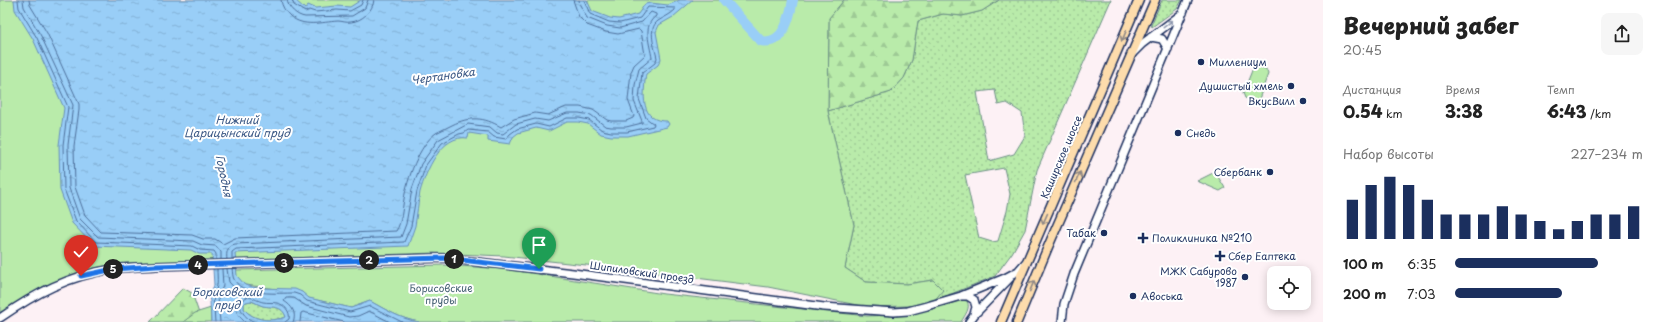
<!DOCTYPE html>
<html lang="ru">
<head>
<meta charset="utf-8">
<style>
  :root { --surface:#fff; --page:#f6f6f6; --text:#222; --muted:#767676; --accent:#1b2f5e }
  body { margin:0; font-family:"Playpen Sans",sans-serif; background:var(--page); color:var(--text); height:100vh; display:flex; flex-direction:column; font-size:15px; white-space:nowrap }
  * { box-sizing:border-box; margin:0 }
  p { font-size:13px; color:var(--muted) }
  .icon { flex:none; width:22px; height:22px; fill:none; stroke:currentColor; stroke-width:2; stroke-linecap:round; stroke-linejoin:round }
  .map { position:relative; flex:1; overflow:hidden }
  .drawer { display:flex; flex-direction:column; background:var(--surface); width:340px }
  .drawer>* { flex:none }
  .fabs { position:absolute; left:1267px; top:266px; display:grid; gap:8px }
  .fabs a { display:grid; place-items:center; width:44px; height:44px; border-radius:8px; background:var(--surface); box-shadow:0 2px 10px #0003; font-size:20px }
  .pin { position:absolute; display:grid; place-items:center; width:34px; height:34px; color:#fff; margin:-41px -17px; border-radius:50% 50% 50% 0; rotate:-45deg; box-shadow:0 0 4px #0007 }
  .pin .icon { rotate:45deg }
  .km { position:absolute; width:20px; height:20px; margin:-10px; border-radius:50%; background:#222; color:#fff; font-size:11px; line-height:20px; text-align:center }
  .round { display:grid; place-items:center; flex:none; width:42px; height:42px; border-radius:8px; background:var(--page) }
  .head { display:flex; align-items:center; justify-content:space-between; height:68px; padding:0 20px }
  h1 { font-size:22px; font-weight:800; line-height:30px }
  .figures { display:grid; grid-template-columns:repeat(3,1fr); gap:6px; height:68px; padding:4px 20px }
  .figures div { display:grid; align-content:center }
  .figures b { font-size:17px; font-weight:800 }
  .figures small { font-size:11px; font-weight:400 }
  .figures p { font-size:11px }
  .chart { height:112px; padding:8px 20px }
  .chart p { display:flex; justify-content:space-between }
  .chart svg { width:100%; height:72px; margin-top:4px; stroke:var(--accent); stroke-width:6 }
  ul { padding:0 20px; list-style:none; font-size:13px }
  li { display:grid; grid-template-columns:64px 48px 1fr; align-items:center; height:30px }
  li i { height:10px; border-radius:5px; background:var(--accent) }
  main { display:flex; flex:1; min-height:0 }
  .map>svg:first-child { display:block }
  .grass { fill:url(#grass-dots); stroke:#6a8d84; fill-rule:evenodd }
  .forest { fill:url(#forest-firs); stroke:#6a8d84 }
  .green { fill:#b9ebaa; stroke:#6a8d84 }
  .water { fill:url(#water-ripples); stroke:#678eba; fill-rule:evenodd }
  .lines { fill:none; stroke-linecap:round; stroke-linejoin:round }
  .shore { stroke:#4d6f9b; stroke-width:1 }
  .river { stroke:#99cef7; stroke-width:10 }
  .secondary-casing { stroke:#1b2f5e; stroke-width:10 }
  .primary-casing { stroke:#1b2f5e; stroke-width:11 }
  .secondary { stroke:#fff; stroke-width:7 }
  .primary { stroke:#fddcac; stroke-width:8 }
  .oneway { stroke:#8d97ae }
  .oneway2 { stroke:#8c8685 }
  .route-casing { stroke:#fff; stroke-width:8 }
  .route { stroke:#1a73e8; stroke-width:5 }
  .poi-dot { fill:#1b2f5e; stroke:#fff; stroke-width:1.5 }
  .labels { text-anchor:middle; stroke-width:4; stroke-linejoin:round; paint-order:stroke }
  .poi-label { font-size:10px; fill:#1b2f5e; stroke:#fff; text-anchor:start }
  .street-label { font-size:10px; fill:#1b2f5e; stroke:#fff }
  .park-label { font-size:10px; fill:#425e71; stroke:#fff }
  .water-label { font-size:11px; font-style:italic; fill:#3a5784; stroke:#fff }
</style>
</head>
<body>
<main>
<div class="map">
<svg width="1323" height="322" viewBox="0 0 1323 322">
  <defs>
    <pattern id="grass-dots" width="8" height="8" patternUnits="userSpaceOnUse"><rect width="8" height="8" fill="#b9ebaa"/><path d="M2 2h.1M6 6h.1" fill="none" stroke="#9eca95" stroke-width="1.8" stroke-linecap="round"/></pattern>
    <pattern id="forest-firs" width="22" height="20" patternUnits="userSpaceOnUse"><rect width="22" height="20" fill="#b9ebaa"/><path d="M5 1l3.5 6h-7zM16 11l3.5 6h-7z" fill="#9eca95"/></pattern>
    <pattern id="water-ripples" width="26" height="14" patternUnits="userSpaceOnUse"><rect width="26" height="14" fill="#99cef7"/><path d="M2 4q2-2 4 0t4 0M15 11q2-2 4 0t4 0" fill="none" stroke="#83b1d6"/></pattern>
  </defs>
  <rect width="100%" height="100%" fill="#fdf1f5"/>
  <filter id="ink" filterUnits="userSpaceOnUse"><feTurbulence type="fractalNoise" baseFrequency=".025" numOctaves="2"/><feDisplacementMap in="SourceGraphic" scale="8" xChannelSelector="R" yChannelSelector="G"/><feConvolveMatrix kernelMatrix="1 2 1 2 8 2 1 2 1" color-interpolation-filters="sRGB"/></filter>
  <g filter="url(#ink)">
    <path class="grass" d="M999,0H1111L1037,170L1025,230L1012,253L995,276L934,301L933,280L907,284L866,282L845,268L854,225L828,111L891,92L904,78L912,60L918,21L943,14L962,16L982,11ZM995,90L998,105L1007,103L1022,113L1025,136L1014,154L989,161L977,92ZM1004,168L1010,194L1007,211L998,241L992,242L979,238L965,175Z
      M1162,0H1182L1177,9L1152,27L1151,25Z
      M251,301C255,302 259,305 263,306C273,308 282,305 286,317C271,322 254,321 244,309V304L246,302Z"/>
    <path class="forest" d="M844,0H999L982,11L962,16L943,14L918,21L912,60L904,78L891,92L828,111L829,17Z
      M183,288L192,293L202,322H150Z"/>
    <path class="green" d="M0,0H844L829,18L828,111L854,225L845,268L866,282L907,284L933,280L943,290L934,301L908,306L867,307L768,287L632,270L504,256L434,253L115,264L44,286L0,313Z
      M1257,66L1266,69L1268,74L1259,99L1253,102L1245,98L1243,93L1253,68Z
      M1215,172L1225,188L1220,191L1197,181Z
      M444,265L505,269L664,294L867,316L911,314L962,300L967,301C971,308 965,315 961,322H419C401,319 386,310 370,301L351,308L308,298L302,292L245,285L237,278L236,270Z
      M211,308V322H183L195,313Z"/>
    <path class="water" d="M14,0H295L305,9L308,5L315,8L337,6L350,7L361,0H587L592,11L610,18L619,19L638,14L645,4L651,3L668,5L680,0H693L673,17L659,25L656,32L661,59L658,65L646,74C643,94 640,122 667,121L669,124L667,127L628,136H611L601,134L588,124L578,122H567L549,131L536,128L518,133L513,137L510,144L488,141V136L469,133L468,138C441,134 426,171 420,192C418,203 417,214 415,226C413,233 410,239 408,246L235,253L237,276L245,285L257,288L295,289L302,292L309,298L351,308L370,301C386,310 401,319 419,322H211L210,301L207,292L213,289L214,285L212,254H199L191,250L94,246L72,223L60,190L59,145L64,108L33,39L15,10ZM251,301C255,302 259,305 263,306C273,308 282,305 286,317C271,322 254,321 244,309V304L246,302Z"/>
    <g class="lines">
      <path class="shore" d="M18,0L19,8L37,38L68,107L63,145L64,189L76,221L96,242L192,246L200,250L214,251L216,254V260
        M23,0L24,7L41,36L73,105L68,145L69,188L80,219L98,237L193,241L202,245L216,246L221,252V260
        M29,0L30,5L47,33L79,104V110L74,146L75,187L85,215L101,232L192,235L203,239H215L223,244L235,238L396,231C402,222 402,209 404,199C407,180 419,145 436,133C441,130 447,128 452,125C470,116 484,117 501,127L514,119L535,113L548,115L566,107H580L593,110L607,120L611,121H626L633,118L634,116L628,100L631,72L634,65L645,55L641,31L639,29L618,34L606,32L587,25L579,17L573,0
        M281,0C282,7 285,11 290,16C304,28 321,22 338,21C342,21 346,23 351,22C362,21 373,11 374,0
        M287,0C288,8 297,16 305,17L352,16L365,8L368,0
        M292,0L294,5L305,12L309,10L315,12L337,10L350,11L361,5L363,0
        M232,259V252L236,249L404,242L411,226L417,191L426,165L442,143L459,134L464,133L468,130L488,132L494,137L506,139L510,134L517,129L536,124L549,127L567,118H579L589,120L602,130L611,132H627L653,126L654,124L646,118L639,99L642,73L655,63L657,58C655,48 647,29 658,21C664,17 670,15 675,10V8L648,7L640,18L620,23L609,22L590,14L584,0
        M227,260C226,252 227,246 235,244L401,237L406,224L412,189L421,164L438,140L468,124L490,127L497,133L503,134L516,124L535,119L548,121L567,113H579L591,115L605,126L611,127H626L642,123V121L634,101L635,85L639,69L652,58C650,44 642,26 656,16V14L651,12L642,22L620,28L607,26L587,18L580,5L579,0
        M232,268C233,273 232,277 235,281C244,296 279,293 294,293L300,295L307,301L350,312L370,306L402,322
        M227,269L229,282L240,294C234,306 233,311 245,322
        M215,322L213,295C219,287 217,279 217,269
        M220,322L218,297L223,286L222,269
        M256,322C247,320 240,312 240,303C247,292 254,300 263,302C268,303 272,302 277,303C284,304 291,312 289,319L285,322
        M293,322C297,313 292,306 284,301L286,298H294L306,306L349,317L358,316L369,311L390,322
        M300,322L301,313L303,312L344,322"/>
      <path class="river" d="M724,0L761,41C784,46 790,16 793,0"/>
      <defs>
        <path id="secondary" d="M1151,37L1162,39L1168,49
          M1132,54L1142,44L1183,13
          M963,296H968L974,300L976,307L974,314
          M0,318C36,293 68,276 113,269C127,267 142,267 156,266L444,258L573,273L824,307L894,312L908,311L927,306L961,296L1005,278L1018,271L1025,263
          M969,322L974,315L1010,278
          M1062,322L1064,304L1074,274L1188,0"/>
        <path id="primary" d="M1001,322L1139,0
          M1017,322L1048,247L1155,0"/>
      </defs>
      <use href="#secondary" class="secondary-casing"/>
      <use href="#primary" class="primary-casing"/>
      <use href="#secondary" class="secondary"/>
      <use href="#primary" class="primary"/>
    </g>
    <defs><path id="oneway-shaft" d="M-6 0H5M1.5-3L5.5 0L1.5 3" fill="none" stroke-width="1.6" stroke-linecap="round" stroke-linejoin="round"/></defs>
    <use class="oneway" href="#oneway-shaft" transform="translate(1168 24) rotate(-38)"/>
    <g class="oneway2">
      <use href="#oneway-shaft" transform="translate(1124 36) rotate(113)"/>
      <use href="#oneway-shaft" transform="translate(1078 177) rotate(-66)"/>
      <use href="#oneway-shaft" transform="translate(1045 219) rotate(114)"/>
      <use href="#oneway-shaft" transform="translate(1032 286) rotate(-68)"/>
    </g>
  </g>
  <g class="lines" filter="url(#ink)">
    <defs>
      <path id="route" d="M81,276L114,269L156,266L444,258L539,269"/>
    </defs>
    <use href="#route" class="route-casing"/>
    <use href="#route" class="route"/>
  </g>
  <g class="poi-dot">
    <circle cx="1201" cy="62" r="4"/>
    <circle cx="1291" cy="86" r="4"/>
    <circle cx="1303" cy="101" r="4"/>
    <circle cx="1178" cy="133" r="4"/>
    <circle cx="1270" cy="172" r="4"/>
    <circle cx="1104" cy="233" r="4"/>
    <path d="M1141 232h4v4h4v4h-4v4h-4v-4h-4v-4h4z"/>
    <path d="M1218 250h4v4h4v4h-4v4h-4v-4h-4v-4h4z"/>
    <circle cx="1245" cy="277" r="4"/>
    <circle cx="1133" cy="296" r="4"/>
  </g>
  <g class="labels">
    <g class="poi-label">
      <text x="1209" y="66">Миллениум</text>
      <text x="1283" y="90" text-anchor="end">Душистый хмель</text>
      <text x="1295" y="105" text-anchor="end">ВкусВилл</text>
      <text x="1186" y="137">Снедь</text>
      <text x="1262" y="176" text-anchor="end">Сбербанк</text>
      <text x="1096" y="237" text-anchor="end">Табак</text>
      <text x="1152" y="242">Поликлиника №210</text>
      <text x="1228" y="260">Сбер Еаптека</text>
      <text x="1237" y="275" text-anchor="end">МЖК Сабурово<tspan x="1237" dy="12">1987</tspan></text>
      <text x="1141" y="300">Авоська</text>
    </g>
    <g class="street-label">
      <text transform="translate(1061 157) rotate(-67)" y="4">Каширское шоссе</text>
      <text transform="translate(642 272) rotate(8)" y="4">Шипиловский проезд</text>
    </g>
    <g class="park-label">
      <text x="441" y="292">Борисовские<tspan x="441" dy="12">пруды</tspan></text>
    </g>
    <g class="water-label">
      <text transform="translate(443 76) rotate(-8)" y="4">Чертановка</text>
      <text x="237" y="124">Нижний<tspan x="237" dy="13">Царицынский пруд</tspan></text>
      <text transform="translate(224 176) rotate(78)" y="4">Городня</text>
      <text x="227" y="296">Борисовский<tspan x="227" dy="13">пруд</tspan></text>
    </g>
  </g>
</svg>
<div class="fabs">
<a><svg class="icon" aria-label="locate" viewBox="0 0 24 24"><circle cx="12" cy="12" r="6"/><path d="M12 2v4M12 18v4M2 12h4M18 12h4"/></svg></a>
</div>
<div class="pin" style="left:539px;top:269px;background:#1e9e55"><svg class="icon" aria-label="arrive" viewBox="0 0 24 24"><path d="M6 21V4h12l-3 4 3 4H6"/></svg></div>
<div class="pin" style="left:81px;top:276px;background:#d93025"><svg class="icon" aria-label="check" viewBox="0 0 24 24"><path d="M5 12l5 5 9-10"/></svg></div>
<b class="km" style="left:454px;top:259px">1</b>
<b class="km" style="left:369px;top:260px">2</b>
<b class="km" style="left:284px;top:263px">3</b>
<b class="km" style="left:198px;top:265px">4</b>
<b class="km" style="left:113px;top:269px">5</b>
</div>
<section class="drawer">
<div class="head"><div><h1>Вечерний забег</h1><p>20:45</p></div><a class="round"><svg class="icon" aria-label="share" viewBox="0 0 24 24"><path d="M12 15V3M7 8l5-5 5 5M5 13v7h14v-7"/></svg></a></div>
<div class="figures">
<div><p>Дистанция</p><b>0.54<small> km</small></b></div>
<div><p>Время</p><b>3:38</b></div>
<div><p>Темп</p><b>6:43<small> /km</small></b></div>
</div>
<div class="chart"><p><span>Набор высоты</span>227–234 m</p>
<svg viewBox="0 0 160 44" preserveAspectRatio="none"><path d="M5 44V20M15 44V11M25 44V6M35 44V11M45 44V20M55 44V29M65 44V29M75 44V29M85 44V24M95 44V29M105 44V33M115 44V38M125 44V33M135 44V29M145 44V29M155 44V24"/></svg>
</div>
<ul>
<li><b>100 m</b>6:35<i style="width:76%"></i></li>
<li><b>200 m</b>7:03<i style="width:57%"></i></li>
</ul>
</section>
</main>
</body>
</html>
